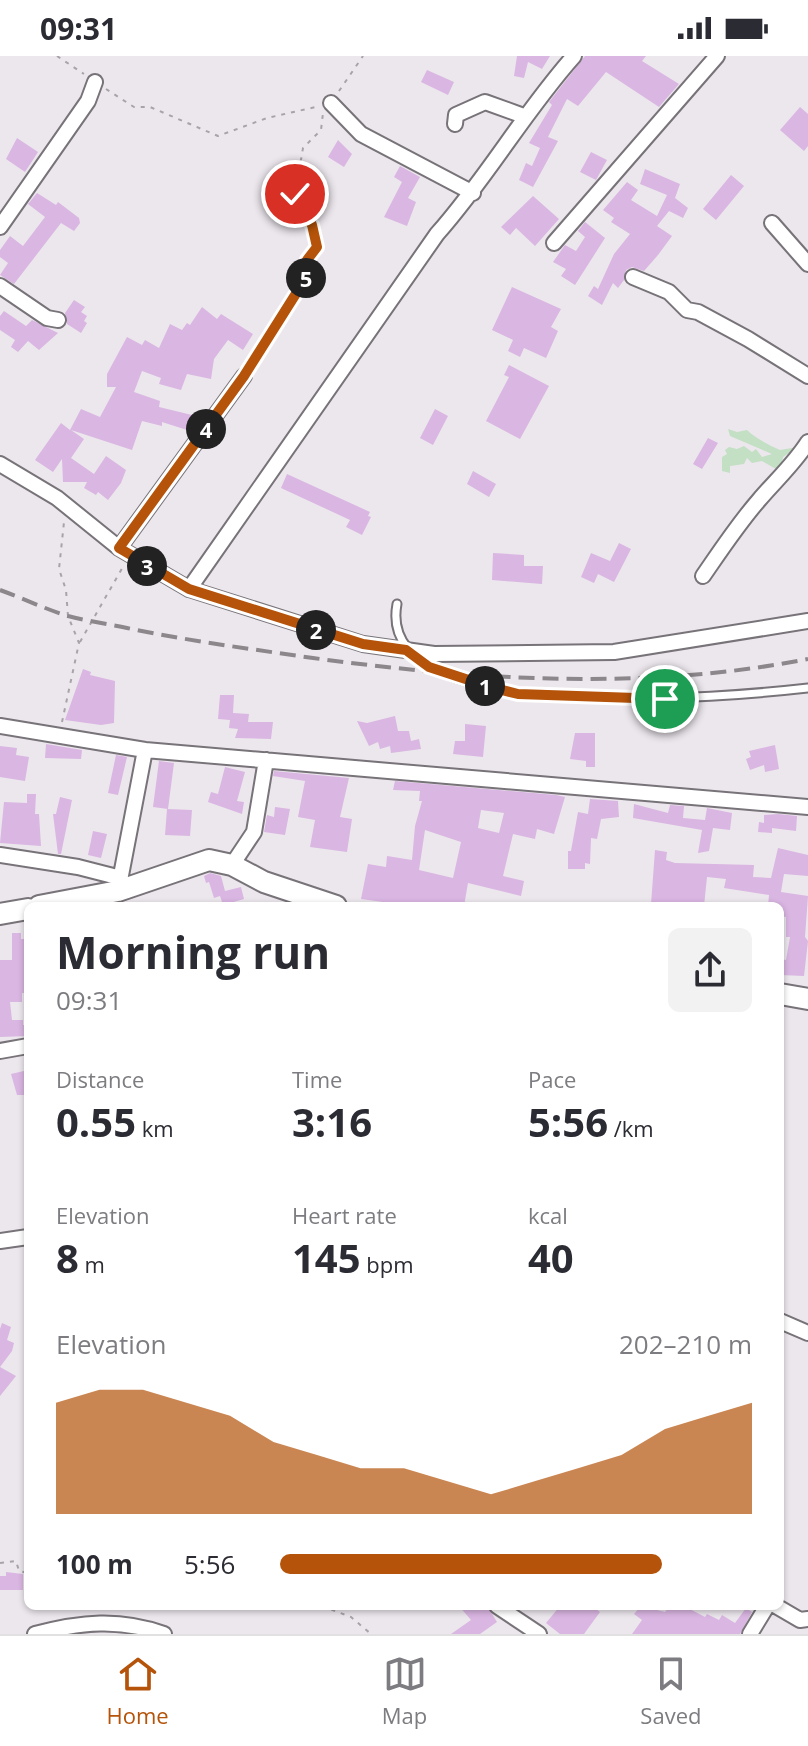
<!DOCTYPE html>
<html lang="en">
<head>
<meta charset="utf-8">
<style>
  :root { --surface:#fff; --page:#f2f2f3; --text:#2b2b33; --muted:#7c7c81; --line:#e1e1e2; --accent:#b45309 }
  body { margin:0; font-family:"Open Sans",sans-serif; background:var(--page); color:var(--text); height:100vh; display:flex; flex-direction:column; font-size:30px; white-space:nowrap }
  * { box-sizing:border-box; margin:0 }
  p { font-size:26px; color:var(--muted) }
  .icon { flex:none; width:44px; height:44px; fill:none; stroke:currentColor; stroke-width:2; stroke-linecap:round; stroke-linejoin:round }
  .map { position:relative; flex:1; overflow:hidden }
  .sheet { position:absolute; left:24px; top:846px; width:760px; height:708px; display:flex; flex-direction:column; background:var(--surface); border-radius:12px; box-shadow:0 2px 6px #0004 }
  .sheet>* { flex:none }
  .pin { position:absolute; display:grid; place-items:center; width:68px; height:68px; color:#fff; margin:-34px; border:4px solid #fff; border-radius:50%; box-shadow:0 2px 8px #0007 }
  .km { position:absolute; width:40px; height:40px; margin:-20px; border-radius:50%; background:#222; color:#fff; font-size:22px; line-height:40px; text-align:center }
  .round { display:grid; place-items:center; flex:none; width:84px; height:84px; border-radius:12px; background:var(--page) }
  .headline { display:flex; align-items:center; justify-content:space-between; height:136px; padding:0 32px }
  h1 { font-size:44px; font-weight:700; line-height:60px }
  .figures { display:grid; grid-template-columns:repeat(3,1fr); gap:12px; height:136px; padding:8px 32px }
  .figures div { display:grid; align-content:center }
  .figures b { font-size:40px; font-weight:700 }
  .figures small { font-size:22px; font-weight:400 }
  .figures p { font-size:22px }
  .chart { height:224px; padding:16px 32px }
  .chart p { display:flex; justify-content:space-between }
  .chart svg { width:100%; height:144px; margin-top:8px; fill:var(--accent); opacity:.7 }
  ul { padding:0 32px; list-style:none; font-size:26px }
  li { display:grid; grid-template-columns:128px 96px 1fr; align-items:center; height:60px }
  li i { height:20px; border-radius:10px; background:var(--accent) }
  .status { display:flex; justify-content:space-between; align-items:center; height:56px; padding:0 40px; background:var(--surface); direction:ltr }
  .status svg { height:22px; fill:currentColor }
  .tab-bar { display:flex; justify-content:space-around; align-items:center; height:112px; border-top:2px solid var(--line); background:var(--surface); font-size:22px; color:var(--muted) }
  .tab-bar a { display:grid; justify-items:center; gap:4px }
  .tab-bar .current { color:var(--accent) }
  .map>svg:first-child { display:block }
  .green { fill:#c3dfc4 }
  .building { fill:#dab6e2; fill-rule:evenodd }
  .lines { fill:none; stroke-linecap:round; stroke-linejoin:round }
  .lane-casing { stroke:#777378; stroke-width:11 }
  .street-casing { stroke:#777378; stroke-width:18 }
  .secondary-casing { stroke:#777378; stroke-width:24 }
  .path { stroke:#a7a3a8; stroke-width:2; stroke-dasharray:4 6; stroke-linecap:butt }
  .lane { stroke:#fff; stroke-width:7 }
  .street { stroke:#fff; stroke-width:14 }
  .secondary { stroke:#fff; stroke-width:20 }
  .rail { stroke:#8b878b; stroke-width:4; stroke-dasharray:16 8; stroke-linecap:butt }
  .route-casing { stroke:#fff; stroke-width:16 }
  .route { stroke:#b45309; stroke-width:10 }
</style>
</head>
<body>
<div class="status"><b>09:31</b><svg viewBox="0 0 49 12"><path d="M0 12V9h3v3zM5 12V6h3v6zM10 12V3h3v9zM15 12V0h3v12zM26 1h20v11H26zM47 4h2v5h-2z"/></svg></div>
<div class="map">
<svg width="808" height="1578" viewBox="0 0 808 1578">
  <rect width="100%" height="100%" fill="#ece7ed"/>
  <path class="green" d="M728,373L737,376L747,374C755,382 769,389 780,394L798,391L783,401L781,411L776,413L762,405L752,407L747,402L744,408L730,410V417L722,415V401L727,398L725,394L729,391L737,393L744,390L752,396L756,393L762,401L772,398L730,380Z"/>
  <path class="building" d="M517,0H550L542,13L528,6L524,22L514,20Z
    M585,0H646L642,5L679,28L659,51L606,16L578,50L567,43L548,81L558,85L533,131L519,124L526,107L532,110L540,92L529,87L552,49L549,46Z
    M427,14L454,26L448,39L421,26Z
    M800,51L808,58V90L804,95L780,74Z
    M17,82L38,96L25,116L6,103Z
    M338,84L352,98L344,111L328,101Z
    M591,96L607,104L596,124L580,116Z
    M400,110L420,121L408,142L416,146L407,170L384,161L402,126L394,121Z
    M645,113L680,128L675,142L688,152L683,162L669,155L657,170L672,180L658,199L644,215L632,211L626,214L624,224L618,232L613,227L602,249L588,240L594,230L598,233L614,198L630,178L611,166L614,162L603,154L627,126L638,134L631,144L657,160L667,139L640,128Z
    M731,119L744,130L716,164L703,153Z
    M37,137L56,149L58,146L79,162L80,167L74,175L61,167L14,228L0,219L8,207L0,201V194L10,180L23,190L45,161L28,148Z
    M533,140L559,163L535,190L516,172L510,179L501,171Z
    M585,166L605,182L575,229L561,220L566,213L553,206L565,189L576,195L585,181L578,175Z
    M512,231L561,253L551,271L558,275L546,302L524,292L520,301L508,295L513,284L492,274Z
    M74,244L85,251L81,256L87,260L84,265L87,267L81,277L67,268L65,257Z
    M202,251L217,263L221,258L253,278L243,294L228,284L214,303L211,323L187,318L181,334L159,328L161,322L142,315L134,336L160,345L159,351L192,359L187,374L162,366V370L142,365L132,394L71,374L84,383L71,402L94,418L106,400L126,414L121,427L108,444L98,436L96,439L84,432L87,426H63L62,403L53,416L35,404L61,367L70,374L81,353L100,361L116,331H107V318L127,281L142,289L145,284L159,292L170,268L182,274L187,267L190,269Z
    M4,255L26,270L32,264L58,277L39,294L28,285L18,296L11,291L15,284L0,274V260Z
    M509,309L549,330L520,383L486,365L509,321L504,319Z
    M435,353L448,360L433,389L420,382Z
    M708,382L718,387L702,413L693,408Z
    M473,415L496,428L489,441L467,428Z
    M287,418L370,456L368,460L371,461L362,479L346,471L350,464L281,432Z
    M619,487L631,493L614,526L598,518L594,527L581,521L591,497L610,505Z
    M493,497L524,499V510H543L542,528L492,524Z
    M83,613L91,616L90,619L115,625L114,667L101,669L65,664Z
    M220,639H234L233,657L249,658L248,666H273L271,683L235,682L238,673L229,672L230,664L218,663Z
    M395,660L398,675H409L411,685L419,683L421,693L391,697L390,690L380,693L378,686L369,690L357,665L367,667Z
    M465,668L486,670L483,701L453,698L455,685H465Z
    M575,677H595V711H586V705L570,703Z
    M46,688L82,694L81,703L45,702Z
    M775,689L779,713L765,716L764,709L750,714L746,703L751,701L749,695Z
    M0,690L17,692L16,699L29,701L25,725L0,721Z
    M116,699L127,701L118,739L108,737Z
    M159,705L174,707L168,753L153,751Z
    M225,711L245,716L237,745L244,746L242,758L208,746L211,736L218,738Z
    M274,715L349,722L340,761L352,763L347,796L310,791L315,764L298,761L305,725L273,720Z
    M395,725L556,739L565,741L554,778L537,773L535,783L513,778L503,820L524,825L521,840L468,827L464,850L413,847L412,850L361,843L368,808L386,811L387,800L412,804L415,770L422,745H419L420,735L393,734ZM481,754L504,757L499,777L478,772ZM425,774L461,786L453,822L419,814Z
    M27,738H36L35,758H39L41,790L0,787L4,746L27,747Z
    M60,741L72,744L61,798H58L53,758H56Z
    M590,743L618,745L619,761L601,763L597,783L591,782L590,808L585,807V813H568V795H571L578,756L588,758Z
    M634,748L668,757L670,749L684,750L683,762L705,764L707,752L732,757L730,774L713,772L709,795L698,797L702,774L633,762Z
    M275,751L290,753L285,779L264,776L267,759L274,761Z
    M167,753L192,754L190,780L165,779Z
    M778,758L797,760L796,775L772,772V777L758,776L759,766L764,767V759Z
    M93,775L107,778L101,802L88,799Z
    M778,792L808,799V820L784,818L781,836L808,840L805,881L808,885L804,920L780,919V903L786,904L790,881H786V861L780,860V850H768L769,839L724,832L726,823L707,821L704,850L651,848L655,794L667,796L666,804L675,807L754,809L753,821L771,822Z
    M210,817L221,820L225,835L241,831L244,843L223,849L220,840L214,842L209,826L206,827L204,820Z
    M12,877H21V883H27L25,937H22V946H10L12,964H23V969H28V980L0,981V904H12Z
    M28,1014V1039H17L11,1018Z
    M2,1267L11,1271L7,1284L14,1287L12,1295L0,1311L16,1320L0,1340V1273Z
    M6,1516L23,1518V1534H0V1520H6Z
    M459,1550H487L497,1566L480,1578H451L471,1564Z
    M560,1550H592L600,1556L584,1578H560L546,1567Z
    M641,1550L665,1556L670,1550H684L705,1561L707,1558L719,1564L722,1559L735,1567L746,1552L752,1556L740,1578H632L642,1564L634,1558Z"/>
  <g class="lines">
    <defs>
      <path id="lane" d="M397,548C373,676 737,640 808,632"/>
      <path id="street" d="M331,47L361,78L473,137
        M455,68L456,59L485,46L521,59L522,64
        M772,167L808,208
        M0,171L88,45L95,26
        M554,187L717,0
        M633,221L669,236L687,254L698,256L748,283L808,320
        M0,230L47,262L58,264
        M0,408L57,442L119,492L189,533L363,588L434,598L614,596L808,565
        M119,492L244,320
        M703,520C721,494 738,468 759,444C776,424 794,408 808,386
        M189,533L437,178C487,122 524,56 574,0
        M0,670L145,694L808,751
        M0,799L78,811L121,822
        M232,809L254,776L266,704
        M118,835L145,694
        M0,995L28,990
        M0,1185L28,1181
        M780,1265L808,1277
        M497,1550L539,1578
        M776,1550L800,1564L808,1563
        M35,1578C81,1566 119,1562 164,1578
        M750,1578L767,1550"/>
      <path id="secondary" d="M39,850L118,835L209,804L232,809L264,826L336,850
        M0,858L28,853
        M780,938L808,943"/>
    </defs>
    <use href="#lane" class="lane-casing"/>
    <use href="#street" class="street-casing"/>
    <use href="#secondary" class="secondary-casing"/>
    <path class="path" d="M57,0L84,18
      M106,33L134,51H150L218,80L267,62L320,50
      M339,35L363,0
      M250,309L309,217L307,204L317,191L312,169L295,138L303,92L321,74L323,57
      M80,586L124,509
      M62,666L79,587L68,560L66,534L59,513L64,466
      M0,1507L16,1505L19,1515L28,1517
      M322,1550L351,1561L371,1578"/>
    <use href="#lane" class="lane"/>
    <use href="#street" class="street"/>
    <use href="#secondary" class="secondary"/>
    <path class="rail" d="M0,534C22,542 45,553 68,560C87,565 108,568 127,572C189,585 251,593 313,602C476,624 645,635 808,603"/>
  </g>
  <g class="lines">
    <defs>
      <path id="route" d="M295,138L312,169L317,191L307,204L309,217L244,320L119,492L189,533L363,588L406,594L429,611L490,631L518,638L665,643"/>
    </defs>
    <use href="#route" class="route-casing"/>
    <use href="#route" class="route"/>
  </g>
</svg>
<div class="pin" style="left:665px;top:643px;background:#1e9e55"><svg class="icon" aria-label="arrive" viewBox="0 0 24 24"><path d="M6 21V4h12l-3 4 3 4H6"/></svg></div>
<div class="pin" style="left:295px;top:138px;background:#d93025"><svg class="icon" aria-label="check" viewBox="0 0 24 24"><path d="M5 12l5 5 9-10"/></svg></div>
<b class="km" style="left:485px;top:630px">1</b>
<b class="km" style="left:316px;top:574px">2</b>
<b class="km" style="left:147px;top:510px">3</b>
<b class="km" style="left:206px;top:373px">4</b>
<b class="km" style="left:306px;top:222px">5</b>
<section class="sheet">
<div class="headline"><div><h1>Morning run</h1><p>09:31</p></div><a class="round"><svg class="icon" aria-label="share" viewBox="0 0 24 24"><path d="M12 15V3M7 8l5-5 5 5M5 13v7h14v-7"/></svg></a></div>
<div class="figures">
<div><p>Distance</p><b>0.55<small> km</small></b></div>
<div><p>Time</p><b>3:16</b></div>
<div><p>Pace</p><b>5:56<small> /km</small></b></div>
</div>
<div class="figures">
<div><p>Elevation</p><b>8<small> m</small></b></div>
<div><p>Heart rate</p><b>145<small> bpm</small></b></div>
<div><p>kcal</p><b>40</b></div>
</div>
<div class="chart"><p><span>Elevation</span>202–210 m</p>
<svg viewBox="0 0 160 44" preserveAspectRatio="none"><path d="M0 44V10L10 6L20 6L30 10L40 14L50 22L60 26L70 30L80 30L90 34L100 38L110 34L120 30L130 26L140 18L150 14L160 10V44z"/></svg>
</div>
<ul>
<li><b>100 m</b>5:56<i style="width:81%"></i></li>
</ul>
</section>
</div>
<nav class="tab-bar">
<a class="current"><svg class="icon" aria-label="home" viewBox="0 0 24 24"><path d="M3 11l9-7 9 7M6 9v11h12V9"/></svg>Home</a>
<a><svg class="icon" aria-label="map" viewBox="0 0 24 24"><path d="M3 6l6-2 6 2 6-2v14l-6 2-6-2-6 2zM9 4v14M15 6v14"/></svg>Map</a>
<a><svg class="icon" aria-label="saved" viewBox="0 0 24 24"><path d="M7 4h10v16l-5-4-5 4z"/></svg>Saved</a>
</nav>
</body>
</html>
